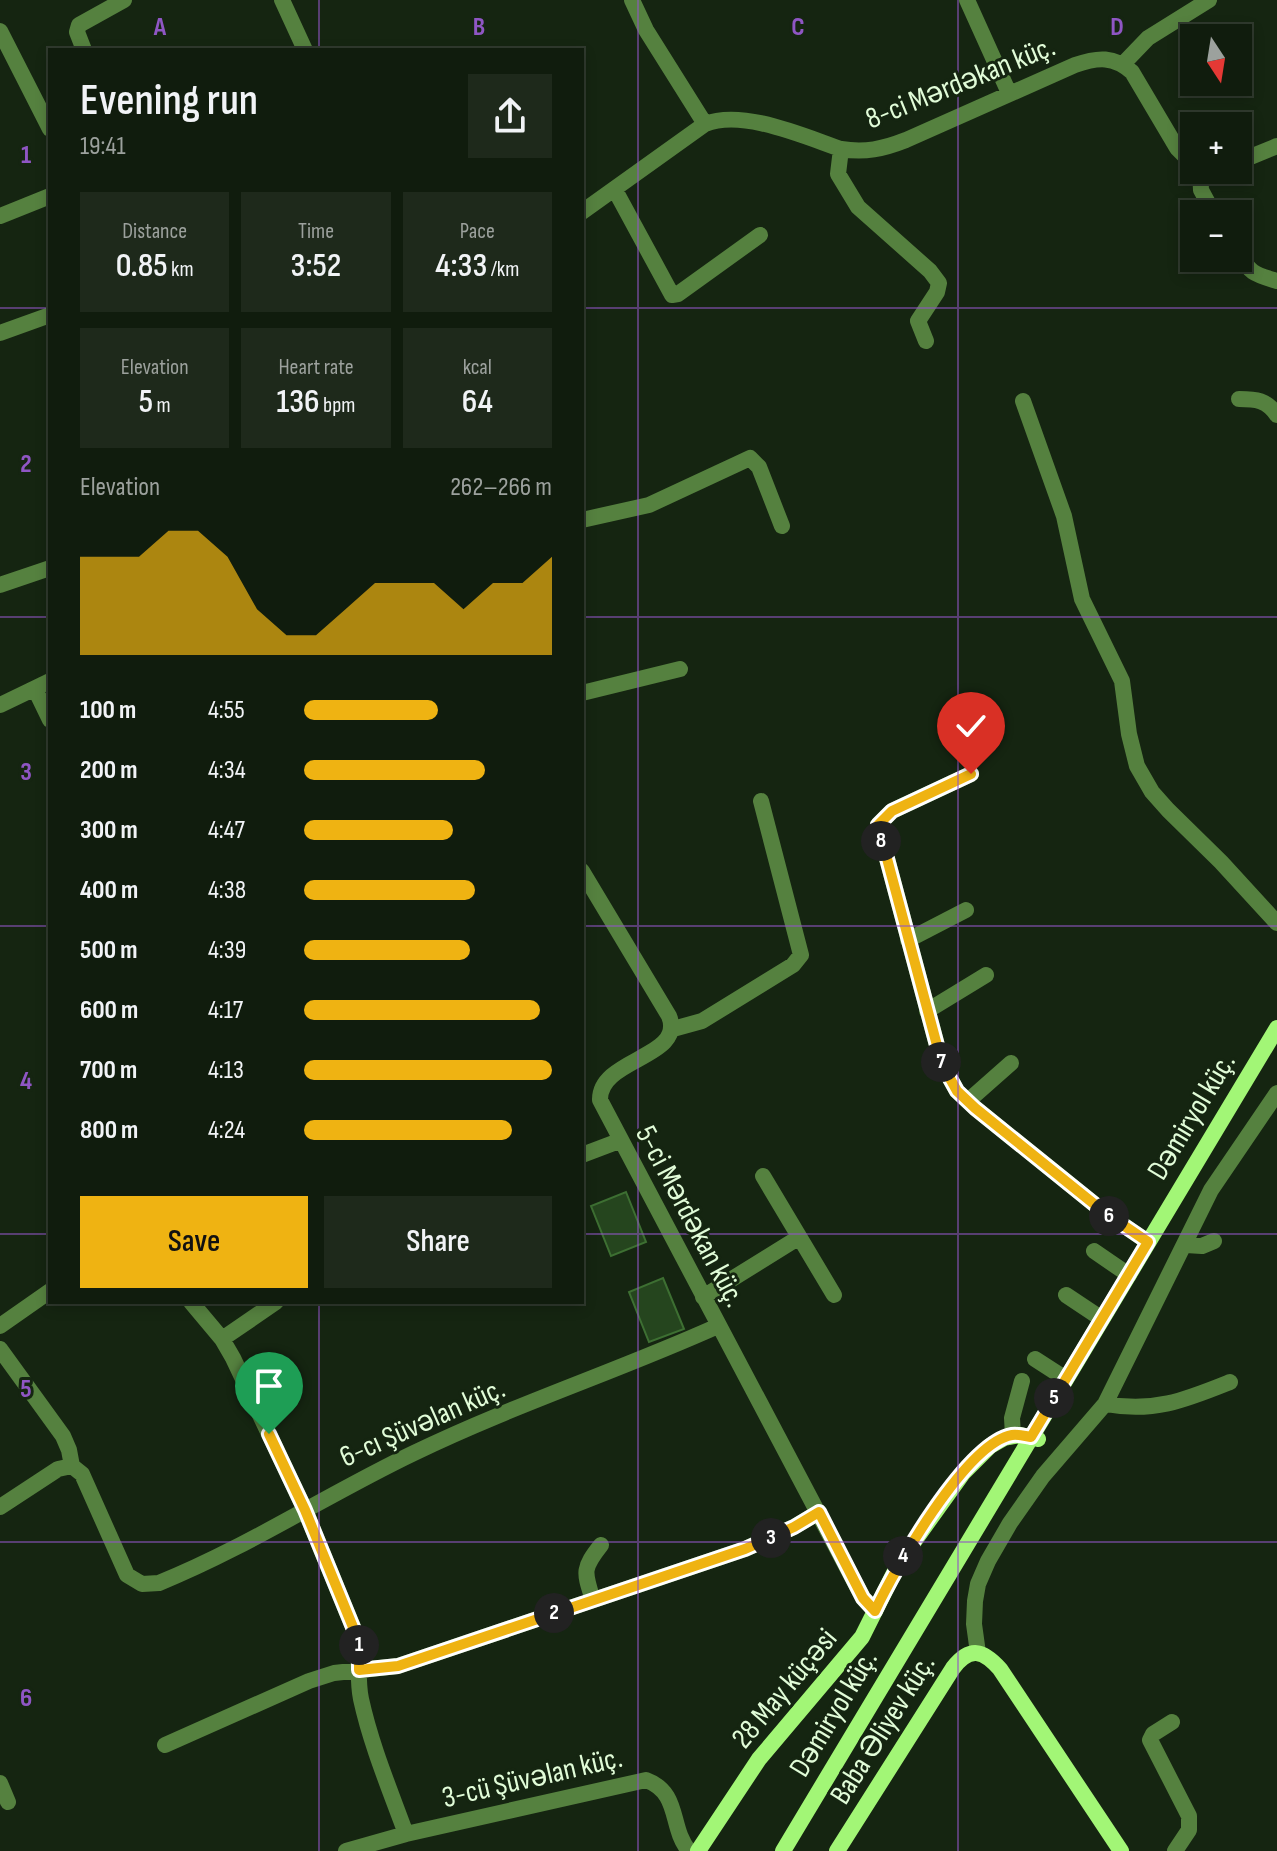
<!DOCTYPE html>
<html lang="en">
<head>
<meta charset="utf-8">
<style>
  :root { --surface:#101c0d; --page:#1e291b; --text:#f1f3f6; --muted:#9ca19d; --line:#303a2e; --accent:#efb312 }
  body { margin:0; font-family:"Sofia Sans Condensed",sans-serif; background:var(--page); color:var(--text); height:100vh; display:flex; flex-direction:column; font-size:30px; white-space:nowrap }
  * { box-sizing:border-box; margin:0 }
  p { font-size:26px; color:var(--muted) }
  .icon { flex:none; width:44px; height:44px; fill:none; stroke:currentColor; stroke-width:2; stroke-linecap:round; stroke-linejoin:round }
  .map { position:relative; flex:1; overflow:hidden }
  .sheet { position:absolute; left:48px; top:48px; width:536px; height:1256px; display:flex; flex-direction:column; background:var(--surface); border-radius:0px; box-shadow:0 4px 12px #0003,0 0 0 2px var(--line) }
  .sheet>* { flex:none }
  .needle { width:52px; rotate:168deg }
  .fabs { position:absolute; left:1180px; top:24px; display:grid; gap:16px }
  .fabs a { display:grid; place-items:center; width:72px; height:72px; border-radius:0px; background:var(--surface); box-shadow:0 4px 12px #0003,0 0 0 2px var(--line); font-size:40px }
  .pin { position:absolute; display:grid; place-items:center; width:68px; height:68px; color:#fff; margin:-82px -34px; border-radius:50% 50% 50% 0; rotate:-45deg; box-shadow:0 0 8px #0007 }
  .pin .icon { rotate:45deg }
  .km { position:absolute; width:40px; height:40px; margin:-20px; border-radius:50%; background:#222; color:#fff; font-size:22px; line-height:40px; text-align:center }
  .round { display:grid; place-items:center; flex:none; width:84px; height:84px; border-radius:0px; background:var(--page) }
  .summary { display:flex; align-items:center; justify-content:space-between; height:136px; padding:0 32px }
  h1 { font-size:44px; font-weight:600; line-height:60px }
  .stats { display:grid; grid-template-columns:repeat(3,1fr); gap:12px; height:136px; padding:8px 32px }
  .stats div { display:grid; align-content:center; border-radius:0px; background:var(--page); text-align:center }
  .stats b { font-size:34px; font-weight:600 }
  .stats small { font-size:22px; font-weight:400 }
  .stats p { font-size:22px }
  .chart { height:224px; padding:16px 32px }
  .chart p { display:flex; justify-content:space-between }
  .chart svg { width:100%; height:144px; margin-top:8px; fill:var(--accent); opacity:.7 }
  .primary-button { display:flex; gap:16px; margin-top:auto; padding:16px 32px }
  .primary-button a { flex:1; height:92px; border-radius:0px; background:var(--accent); color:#111; font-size:32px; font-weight:600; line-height:92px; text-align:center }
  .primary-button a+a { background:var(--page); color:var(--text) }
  ul { padding:0 32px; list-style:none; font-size:26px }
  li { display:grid; grid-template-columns:128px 96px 1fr; align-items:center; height:60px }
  li i { height:20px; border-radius:10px; background:var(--accent) }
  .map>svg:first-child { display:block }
  .building { fill:#25451e; stroke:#3d6f32; stroke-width:2 }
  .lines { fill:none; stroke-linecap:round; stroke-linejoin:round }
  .street { stroke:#55813f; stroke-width:16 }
  .secondary { stroke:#a2f676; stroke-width:16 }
  .route-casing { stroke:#fff; stroke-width:16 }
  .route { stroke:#efb312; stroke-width:10 }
  .grid { fill:none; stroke:#8f56c4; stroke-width:2; stroke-opacity:0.55 }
  .labels { text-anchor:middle; stroke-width:6; stroke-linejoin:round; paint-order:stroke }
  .street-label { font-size:30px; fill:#e1fcd8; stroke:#152511 }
  .grid-label { font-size:26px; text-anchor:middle; font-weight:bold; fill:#8f56c4; stroke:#152511; stroke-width:6; stroke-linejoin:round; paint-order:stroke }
</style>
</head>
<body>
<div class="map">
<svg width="1277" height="1851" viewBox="0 0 1277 1851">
  <rect width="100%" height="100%" fill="#152511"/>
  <path class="building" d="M626,1192L646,1242L611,1256L591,1206Z
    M663,1278L684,1329L649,1342L629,1292Z"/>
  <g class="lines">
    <path class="street" d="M282,0L305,50
      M632,0L646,30L705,124
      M967,0L1009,93
      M0,31L50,129
      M84,50L77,32L79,25L124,0
      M1123,64L1148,38L1209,0
      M841,149L838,174L858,207L930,271L939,283L937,292L918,321L926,341
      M1238,162L1277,146
      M1200,170L1201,190L1214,214
      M615,190L672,295L678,294L760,235
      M582,212L705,124C743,109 803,136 841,149C865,153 883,149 906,140L1075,65C1098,57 1114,56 1132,72L1177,148L1194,165
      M0,216L50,196
      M1238,253C1251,274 1254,274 1277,281
      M0,333L50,315
      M1239,399C1256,399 1267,400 1277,415
      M1023,401L1064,516L1082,599L1122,681L1129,734L1137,766L1152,792L1168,810L1221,862L1277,923
      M582,520L649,505L750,458L759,467L782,526
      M0,585L50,568
      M35,689L50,720
      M582,693L680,669
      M0,705L50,681
      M971,774L892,811L878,825L942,1064L957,1091L975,1108L1104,1212L1148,1242
      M582,871L669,1016C686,1058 599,1058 600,1100L863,1598L875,1611
      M908,940L966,910
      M927,1011L986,975
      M673,1029L702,1021L793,965L801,955L761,801
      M968,1101L1011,1063
      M582,1155L619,1141
      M763,1176L834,1295
      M1186,1245L1202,1246L1214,1241
      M1094,1251L1129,1275
      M1066,1295L1102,1319
      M703,1297L798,1238
      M191,1302L222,1339L233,1358L305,1510L355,1632C362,1654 356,1676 361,1699C371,1745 390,1790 406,1834
      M0,1326L50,1291
      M222,1339L276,1302
      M0,1349L63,1436L69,1450L72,1466
      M1035,1359L1066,1379
      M1105,1404C1154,1413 1185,1400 1230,1382
      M1013,1435L1012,1418L1022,1381
      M0,1507L58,1469L72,1466L82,1474L127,1575L142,1584L159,1583C248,1547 328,1494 414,1453C513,1405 618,1371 718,1326
      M593,1600C584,1572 582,1569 601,1545
      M978,1653L974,1624L975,1601L978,1584L988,1561L1010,1523L1043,1476L1105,1404L1211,1190L1277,1093
      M1172,1722L1153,1734L1150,1740L1189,1816V1830L1175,1851
      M165,1745L309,1681L334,1673L398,1666L745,1549L794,1527L819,1512
      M0,1783L8,1802
      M346,1851L406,1834L646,1780C681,1793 669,1827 689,1851"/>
    <path class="secondary" d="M698,1851L759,1759L862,1637L900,1561L963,1473L990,1446L1004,1438L1020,1435L1038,1439
      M783,1851L1277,1028
      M837,1851L953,1668C970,1646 983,1650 1000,1669L1121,1851"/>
  </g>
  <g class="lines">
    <defs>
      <path id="route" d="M269,1434L305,1510L355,1632L359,1646V1670L398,1666L745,1549L794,1527L819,1512L863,1598L875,1611C894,1570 966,1443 1012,1435C1018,1434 1025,1436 1031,1437L1148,1242L1104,1212L975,1108L957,1091L942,1064L878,825L892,811L971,774"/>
    </defs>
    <use href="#route" class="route-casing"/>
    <use href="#route" class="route"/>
  </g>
  <path class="grid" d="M319,0V50M638,0V1851M958,0V1851M0,308H50M582,308H1277M0,617H50M582,617H1277M0,926H50M582,926H1277M0,1234H50M582,1234H1277M319,1302V1851M0,1542H1277"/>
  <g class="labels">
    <g class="street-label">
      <text transform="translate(960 82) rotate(-22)" y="10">8-ci Mərdəkan küç.</text>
      <text transform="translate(1191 1116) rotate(-59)" y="10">Dəmiryol küç.</text>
      <text transform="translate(691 1216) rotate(62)" y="10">5-ci Mərdəkan küç.</text>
      <text transform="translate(422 1422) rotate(-24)" y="10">6-cı Şüvəlan küç.</text>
      <text transform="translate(784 1688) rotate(-50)" y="10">28 May küçəsi</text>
      <text transform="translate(833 1713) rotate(-59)" y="10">Dəmiryol küç.</text>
      <text transform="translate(882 1729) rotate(-58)" y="10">Baba Əliyev küç.</text>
      <text transform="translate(532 1777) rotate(-13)" y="10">3-cü Şüvəlan küç.</text>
    </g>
  </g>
  <g class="grid-label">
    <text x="160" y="35">A</text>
    <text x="479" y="35">B</text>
    <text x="798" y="35">C</text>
    <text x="1117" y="35">D</text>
    <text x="26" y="163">1</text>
    <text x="26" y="472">2</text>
    <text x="26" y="780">3</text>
    <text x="26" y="1089">4</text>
    <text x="26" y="1397">5</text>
    <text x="26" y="1706">6</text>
  </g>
</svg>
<div class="fabs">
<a><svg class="needle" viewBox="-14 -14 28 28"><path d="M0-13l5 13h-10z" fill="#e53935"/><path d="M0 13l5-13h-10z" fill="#9ca19d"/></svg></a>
<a>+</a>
<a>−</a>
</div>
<div class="pin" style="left:269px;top:1434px;background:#1e9e55"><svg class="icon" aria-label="arrive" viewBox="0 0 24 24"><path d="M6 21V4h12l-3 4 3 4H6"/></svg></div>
<div class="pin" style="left:971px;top:774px;background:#d93025"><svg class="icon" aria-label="check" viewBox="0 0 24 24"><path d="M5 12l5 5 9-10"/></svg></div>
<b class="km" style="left:359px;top:1645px">1</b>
<b class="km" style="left:554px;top:1613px">2</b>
<b class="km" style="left:771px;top:1538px">3</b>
<b class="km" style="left:903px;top:1556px">4</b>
<b class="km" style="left:1054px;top:1398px">5</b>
<b class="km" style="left:1109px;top:1216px">6</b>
<b class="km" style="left:941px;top:1062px">7</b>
<b class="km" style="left:881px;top:841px">8</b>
<section class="sheet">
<div class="summary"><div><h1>Evening run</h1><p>19:41</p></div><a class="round"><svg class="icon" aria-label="share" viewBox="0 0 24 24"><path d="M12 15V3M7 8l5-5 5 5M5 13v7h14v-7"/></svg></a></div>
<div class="stats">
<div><p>Distance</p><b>0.85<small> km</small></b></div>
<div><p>Time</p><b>3:52</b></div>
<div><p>Pace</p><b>4:33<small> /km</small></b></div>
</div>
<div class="stats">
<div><p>Elevation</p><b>5<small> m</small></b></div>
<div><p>Heart rate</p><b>136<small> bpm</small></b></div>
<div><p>kcal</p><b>64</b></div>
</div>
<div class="chart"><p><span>Elevation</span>262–266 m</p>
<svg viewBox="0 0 160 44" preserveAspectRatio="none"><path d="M0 44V14L10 14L20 14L30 6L40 6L50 14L60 30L70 38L80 38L90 30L100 22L110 22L120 22L130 30L140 22L150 22L160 14V44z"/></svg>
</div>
<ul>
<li><b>100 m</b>4:55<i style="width:54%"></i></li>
<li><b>200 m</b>4:34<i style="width:73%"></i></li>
<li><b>300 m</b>4:47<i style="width:60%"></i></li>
<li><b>400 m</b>4:38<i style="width:69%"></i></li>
<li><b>500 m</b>4:39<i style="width:67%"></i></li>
<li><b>600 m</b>4:17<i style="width:95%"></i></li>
<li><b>700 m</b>4:13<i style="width:100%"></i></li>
<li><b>800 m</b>4:24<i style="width:84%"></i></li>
</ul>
<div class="primary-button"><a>Save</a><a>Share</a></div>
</section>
</div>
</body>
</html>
